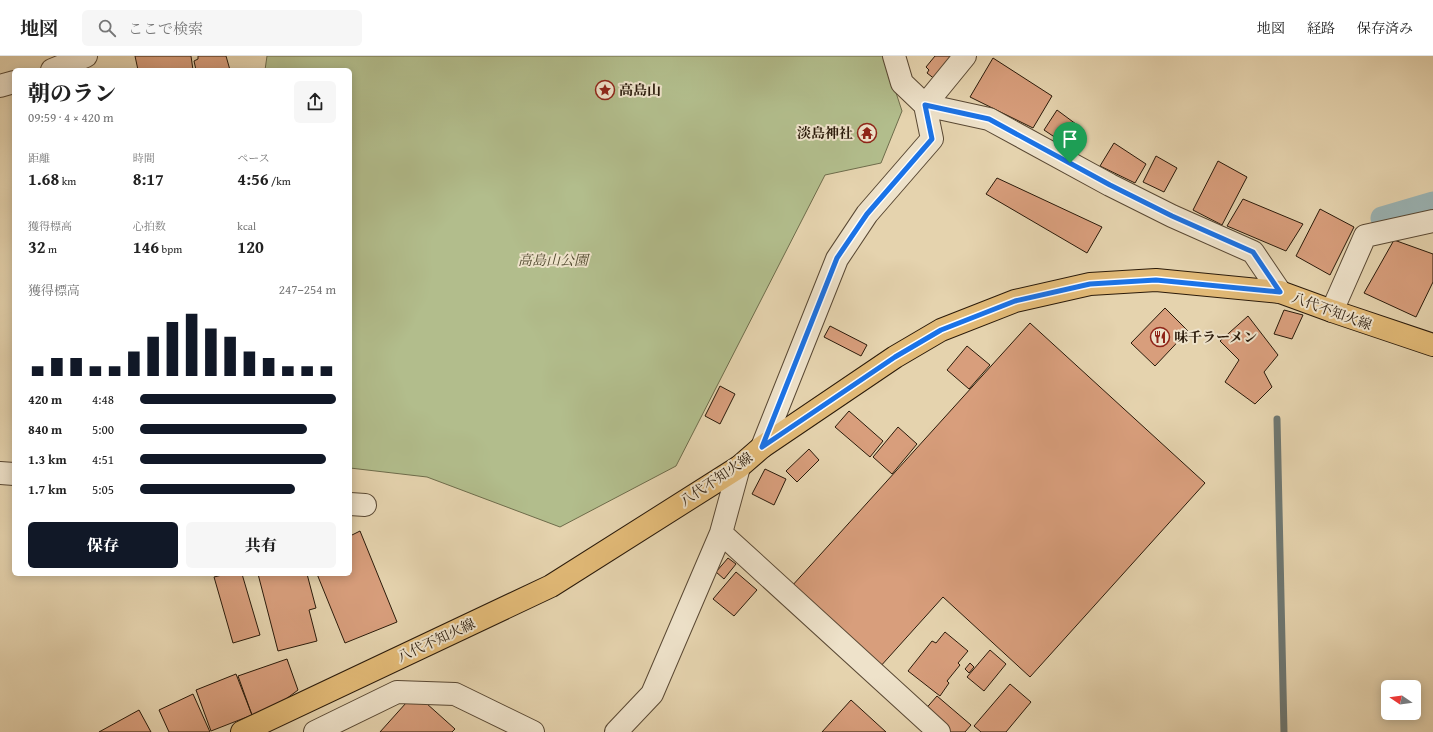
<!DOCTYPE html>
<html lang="ja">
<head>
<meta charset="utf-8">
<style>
  :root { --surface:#fff; --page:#f6f6f6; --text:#222; --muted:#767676; --line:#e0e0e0; --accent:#111827 }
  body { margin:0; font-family:"Gentium Book Plus","Noto Serif JP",serif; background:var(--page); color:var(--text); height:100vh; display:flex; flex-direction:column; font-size:15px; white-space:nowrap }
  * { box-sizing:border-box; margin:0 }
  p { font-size:13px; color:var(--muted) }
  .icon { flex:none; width:22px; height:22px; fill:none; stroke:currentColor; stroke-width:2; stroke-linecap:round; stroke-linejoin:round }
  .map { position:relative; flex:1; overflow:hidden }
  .panel { position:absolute; left:12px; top:12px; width:340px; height:508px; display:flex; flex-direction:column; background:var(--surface); border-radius:6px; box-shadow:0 2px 10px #0003 }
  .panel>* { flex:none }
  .needle { width:26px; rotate:283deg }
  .buttons { position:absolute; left:1381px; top:624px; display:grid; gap:8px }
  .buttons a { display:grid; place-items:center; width:40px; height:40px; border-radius:6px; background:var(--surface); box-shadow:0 2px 10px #0003; font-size:20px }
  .pin { position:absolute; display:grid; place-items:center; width:34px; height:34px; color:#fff; margin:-41px -17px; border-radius:50% 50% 50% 0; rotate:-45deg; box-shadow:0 0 4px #0007 }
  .pin .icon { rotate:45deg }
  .round { display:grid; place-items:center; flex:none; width:42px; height:42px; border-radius:6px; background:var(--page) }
  .head { display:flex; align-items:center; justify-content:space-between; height:68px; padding:0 16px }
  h1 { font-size:22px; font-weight:800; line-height:30px }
  .figures { display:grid; grid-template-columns:repeat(3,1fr); gap:6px; height:68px; padding:4px 16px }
  .figures div { display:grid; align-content:center }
  .figures b { font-size:17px; font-weight:800 }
  .figures small { font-size:11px; font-weight:400 }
  .figures p { font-size:11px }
  .chart { height:112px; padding:8px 16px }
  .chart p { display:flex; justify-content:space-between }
  .chart svg { width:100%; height:72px; margin-top:4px; stroke:var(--accent); stroke-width:6 }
  .action { display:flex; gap:8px; margin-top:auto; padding:8px 16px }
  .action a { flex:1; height:46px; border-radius:6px; background:var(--accent); color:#fff; font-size:16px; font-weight:800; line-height:46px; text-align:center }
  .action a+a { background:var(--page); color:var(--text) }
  ul { padding:0 16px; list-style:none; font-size:13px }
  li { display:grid; grid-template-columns:64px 48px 1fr; align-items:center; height:30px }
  li i { height:10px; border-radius:5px; background:var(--accent) }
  header { display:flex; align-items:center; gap:24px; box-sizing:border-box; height:56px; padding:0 20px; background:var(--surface); border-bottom:1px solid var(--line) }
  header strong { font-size:19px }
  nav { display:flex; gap:22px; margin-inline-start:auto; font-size:14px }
  .search { width:280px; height:36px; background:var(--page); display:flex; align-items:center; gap:10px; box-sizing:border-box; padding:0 14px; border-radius:6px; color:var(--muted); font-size:15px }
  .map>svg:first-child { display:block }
  .green { fill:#b2bd8c; stroke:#6e6c4b }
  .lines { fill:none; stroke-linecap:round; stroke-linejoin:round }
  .stream { stroke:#6e7771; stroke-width:7 }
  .canal { stroke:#9bb5b6; stroke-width:23 }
  .building { fill:#d89e7c; stroke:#2a1a0a }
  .minor-casing { stroke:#594833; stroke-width:24 }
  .major-casing { stroke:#2a1a0a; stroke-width:24 }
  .minor { stroke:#eee2ca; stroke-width:22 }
  .major { stroke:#e2ba77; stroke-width:22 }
  .route-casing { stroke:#fff; stroke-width:8 }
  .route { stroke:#1a73e8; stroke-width:5 }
  .labels { text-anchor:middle; stroke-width:4; stroke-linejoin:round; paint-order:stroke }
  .poi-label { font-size:14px; font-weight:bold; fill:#2a1a0a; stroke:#eee2ca; text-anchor:start }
  .park-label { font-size:14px; font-style:italic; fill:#534b31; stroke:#eee2ca }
  .street-label { font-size:14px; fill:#2a1a0a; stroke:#eee2ca }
</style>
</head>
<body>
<header>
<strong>地図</strong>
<div class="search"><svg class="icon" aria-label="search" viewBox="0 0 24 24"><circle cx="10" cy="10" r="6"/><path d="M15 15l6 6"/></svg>ここで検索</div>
<nav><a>地図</a><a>経路</a><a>保存済み</a></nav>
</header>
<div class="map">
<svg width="1433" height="676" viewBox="0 0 1433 676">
  <rect width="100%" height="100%" fill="#e5d3ae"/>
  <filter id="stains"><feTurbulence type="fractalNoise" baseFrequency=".005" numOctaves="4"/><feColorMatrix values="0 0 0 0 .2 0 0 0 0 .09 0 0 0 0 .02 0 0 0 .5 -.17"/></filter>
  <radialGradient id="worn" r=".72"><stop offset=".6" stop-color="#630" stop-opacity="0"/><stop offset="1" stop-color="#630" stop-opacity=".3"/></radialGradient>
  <path class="green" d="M267,0H884L902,55L881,107L825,119L676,410L560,471L427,421L350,412V14H265Z"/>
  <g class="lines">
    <path class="stream" d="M1277,363L1284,676"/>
    <path class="canal" d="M1382,162L1433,147"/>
  </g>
  <path class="building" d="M135,0H191L193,14H138Z
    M198,0H226L230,14H196L194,5L198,3Z
    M935,0H950L958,7L936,24L927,17L929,14L926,11Z
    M993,2L1052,40L1033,72L970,41Z
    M1057,54L1084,74L1071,92L1044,74Z
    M1114,87L1146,108L1135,127L1100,110Z
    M1156,100L1177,112L1164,136L1143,126Z
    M1218,105L1247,121L1222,169L1193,154Z
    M997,122L1102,171L1087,197L986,138Z
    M1243,143L1303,168L1286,195L1227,170Z
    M1320,153L1354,171L1330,219L1296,200Z
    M1394,184L1433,198V226L1416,261L1364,237Z
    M1165,252L1188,275L1155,310L1131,287Z
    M1284,254L1303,259L1292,283L1274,278Z
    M1248,260L1278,299L1264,316L1272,331L1255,348L1225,326L1239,304L1220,285Z
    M1030,267L1205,427L1030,621L943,541L879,612L791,531Z
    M830,270L867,289L861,300L824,281Z
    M967,290L990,309L969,333L947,314Z
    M720,330L735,338L720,368L705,360Z
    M849,355L883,385L870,401L835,371Z
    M898,371L917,388L892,418L873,401Z
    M809,393L819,404L797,426L786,415Z
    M765,413L786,423L774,449L752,438Z
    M360,475L397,566L345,587L317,518H350V480Z
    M728,502L736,508L724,523L716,516Z
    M736,516L757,534L734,560L713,543Z
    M226,518H242L260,579L233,587L214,521Z
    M258,518H307L316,552L309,554L317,585L278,595Z
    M945,576L968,595L958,607L960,609L947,625L949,627L940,640L908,615L932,585L936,587Z
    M990,594L1006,608L984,635L967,621Z
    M287,603L298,634L274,652L252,659L238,620Z
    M970,607L974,611L969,617L965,613Z
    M236,618L252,659L211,675L196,634Z
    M1010,628L1031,646L1006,676H981L974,670Z
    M193,638L210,676H169L159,654Z
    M937,640L971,669L965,676H944L922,657Z
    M851,644L886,676H822Z
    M406,647H426L455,673L452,676H380Z
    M139,654L151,676H99Z"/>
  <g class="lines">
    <defs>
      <path id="minor" d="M894,0L902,27L925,49L989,63L1110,129L1172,160L1253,196L1280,236
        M52,14L86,0
        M0,30L14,26
        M925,49L965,0
        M1332,255L1365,180L1433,165
        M762,391L837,203L867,158L932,83L925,49
        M0,417L14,418
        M350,448L365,449
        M721,477L939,676
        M315,676L397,636L455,638L533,676
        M616,676L652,638L721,477L739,411"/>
      <path id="major" d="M242,676L551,530L739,411L762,391L895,301L941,274L1015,245L1090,228L1156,224L1280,236L1332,255L1433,289"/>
    </defs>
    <use href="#minor" class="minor-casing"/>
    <use href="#major" class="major-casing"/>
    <use href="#minor" class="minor"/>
    <use href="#major" class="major"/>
  </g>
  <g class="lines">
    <defs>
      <path id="route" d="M925,49L989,63L1110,129L1172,160L1253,196L1280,236L1156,224L1090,228L1015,245L941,274L895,301L762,391L837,202L867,158L932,83Z"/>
    </defs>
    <use href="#route" class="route-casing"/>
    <use href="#route" class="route"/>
  </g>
  <defs>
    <symbol id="sight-ring" viewBox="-11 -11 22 22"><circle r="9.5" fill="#eee2ca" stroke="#8f2418" stroke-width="1.5"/><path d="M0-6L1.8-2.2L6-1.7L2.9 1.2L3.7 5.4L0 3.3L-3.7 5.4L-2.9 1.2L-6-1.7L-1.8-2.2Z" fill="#8f2418"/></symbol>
    <symbol id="temple-ring" viewBox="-11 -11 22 22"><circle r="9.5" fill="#eee2ca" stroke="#8f2418" stroke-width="1.5"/><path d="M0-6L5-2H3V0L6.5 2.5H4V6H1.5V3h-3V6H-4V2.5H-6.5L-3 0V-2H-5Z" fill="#8f2418"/></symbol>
    <symbol id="restaurant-ring" viewBox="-11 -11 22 22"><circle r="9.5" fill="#eee2ca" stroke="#8f2418" stroke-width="1.5"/><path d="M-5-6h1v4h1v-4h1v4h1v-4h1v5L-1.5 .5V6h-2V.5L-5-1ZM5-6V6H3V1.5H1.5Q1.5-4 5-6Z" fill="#8f2418"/></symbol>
  </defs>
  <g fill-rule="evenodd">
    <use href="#sight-ring" x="594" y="23" width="22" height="22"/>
    <use href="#temple-ring" x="856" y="66" width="22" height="22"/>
    <use href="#restaurant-ring" x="1149" y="270" width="22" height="22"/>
  </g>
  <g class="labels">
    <g class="poi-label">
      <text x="619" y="39">高島山</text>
      <text x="853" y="82" text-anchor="end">淡島神社</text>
      <text x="1174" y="286">味千ラーメン</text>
    </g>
    <g class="park-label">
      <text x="553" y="209">高島山公園</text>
    </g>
    <g class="street-label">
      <text transform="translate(1332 255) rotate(20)" y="5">八代不知火線</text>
      <text transform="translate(716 423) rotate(-34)" y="5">八代不知火線</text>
      <text transform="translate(436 584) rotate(-25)" y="5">八代不知火線</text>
    </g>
  </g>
  <rect width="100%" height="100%" filter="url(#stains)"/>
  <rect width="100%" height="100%" fill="url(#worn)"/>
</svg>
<div class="buttons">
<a><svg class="needle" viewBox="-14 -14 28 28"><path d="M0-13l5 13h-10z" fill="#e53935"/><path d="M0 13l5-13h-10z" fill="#767676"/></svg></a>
</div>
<div class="pin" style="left:1070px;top:107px;background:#1e9e55"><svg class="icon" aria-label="arrive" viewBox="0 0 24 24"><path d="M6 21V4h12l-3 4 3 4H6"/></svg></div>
<section class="panel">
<div class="head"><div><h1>朝のラン</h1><p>09:59 · 4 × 420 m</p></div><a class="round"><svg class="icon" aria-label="share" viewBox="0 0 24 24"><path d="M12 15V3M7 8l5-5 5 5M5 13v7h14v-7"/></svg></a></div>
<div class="figures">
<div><p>距離</p><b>1.68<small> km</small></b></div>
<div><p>時間</p><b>8:17</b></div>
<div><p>ペース</p><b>4:56<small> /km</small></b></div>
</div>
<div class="figures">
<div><p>獲得標高</p><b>32<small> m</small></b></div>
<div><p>心拍数</p><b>146<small> bpm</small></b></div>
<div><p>kcal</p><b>120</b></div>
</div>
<div class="chart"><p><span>獲得標高</span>247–254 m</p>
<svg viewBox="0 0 160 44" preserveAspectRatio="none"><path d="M5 44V38M15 44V33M25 44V33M35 44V38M45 44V38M55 44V29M65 44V20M75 44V11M85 44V6M95 44V15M105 44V20M115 44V29M125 44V33M135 44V38M145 44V38M155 44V38"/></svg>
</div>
<ul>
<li><b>420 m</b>4:48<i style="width:100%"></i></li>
<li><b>840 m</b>5:00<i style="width:85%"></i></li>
<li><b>1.3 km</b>4:51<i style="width:95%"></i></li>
<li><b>1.7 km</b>5:05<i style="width:79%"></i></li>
</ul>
<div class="action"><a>保存</a><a>共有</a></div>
</section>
</div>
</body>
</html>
